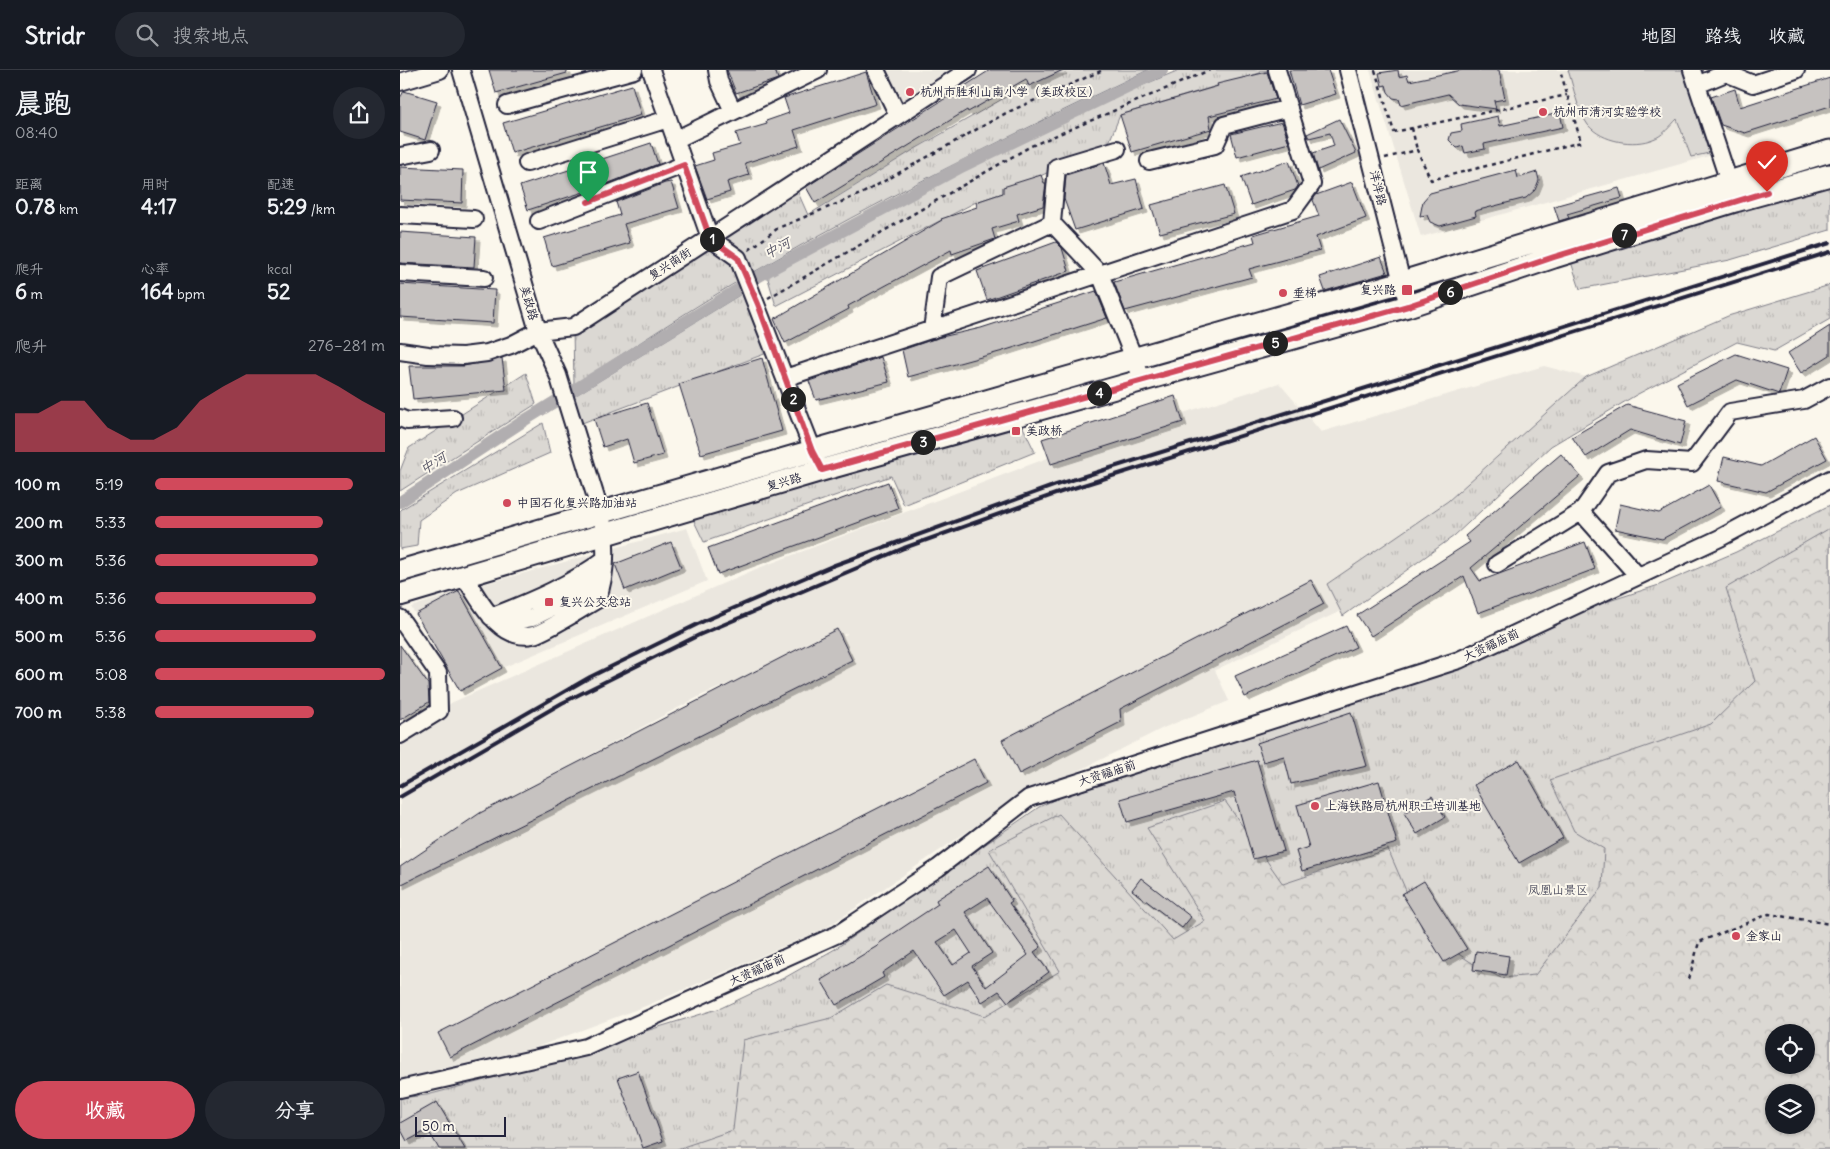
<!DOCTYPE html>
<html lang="zh">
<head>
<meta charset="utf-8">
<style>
  :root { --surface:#171b24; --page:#242831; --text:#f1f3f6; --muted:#9ea1a6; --line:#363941; --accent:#d1495b }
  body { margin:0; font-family:Delius,"LXGW WenKai TC",sans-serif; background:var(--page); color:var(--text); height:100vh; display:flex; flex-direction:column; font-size:19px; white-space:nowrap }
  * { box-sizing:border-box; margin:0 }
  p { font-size:16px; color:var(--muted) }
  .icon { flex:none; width:28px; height:28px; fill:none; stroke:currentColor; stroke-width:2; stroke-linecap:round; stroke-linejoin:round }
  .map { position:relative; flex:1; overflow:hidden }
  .side { display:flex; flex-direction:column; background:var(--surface); width:400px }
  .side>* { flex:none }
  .fabs { position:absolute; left:1365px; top:954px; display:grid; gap:10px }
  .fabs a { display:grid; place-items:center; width:50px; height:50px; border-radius:50%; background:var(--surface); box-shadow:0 1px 4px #0004; font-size:25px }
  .scale { position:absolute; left:15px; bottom:12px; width:91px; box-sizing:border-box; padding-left:5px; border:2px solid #22223b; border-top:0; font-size:14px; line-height:18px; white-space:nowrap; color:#22223b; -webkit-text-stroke:4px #fbf7ec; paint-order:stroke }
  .pin { position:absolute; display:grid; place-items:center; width:42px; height:42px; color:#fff; margin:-51px -21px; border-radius:50% 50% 50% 0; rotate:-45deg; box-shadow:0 0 5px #0007 }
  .pin .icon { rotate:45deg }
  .km { position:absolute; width:25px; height:25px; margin:-12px; border-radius:50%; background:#222; color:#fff; font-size:14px; line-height:25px; text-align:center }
  .round { display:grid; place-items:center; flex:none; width:52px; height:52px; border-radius:26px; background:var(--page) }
  .summary { display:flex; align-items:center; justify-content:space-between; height:85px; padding:0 15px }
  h1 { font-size:28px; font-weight:800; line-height:38px }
  .metrics { display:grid; grid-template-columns:repeat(3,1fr); gap:8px; height:85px; padding:5px 15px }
  .metrics div { display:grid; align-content:center }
  .metrics b { font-size:21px; font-weight:800 }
  .metrics small { font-size:14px; font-weight:400 }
  .metrics p { font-size:14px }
  .chart { height:140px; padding:10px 15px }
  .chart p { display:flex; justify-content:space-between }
  .chart svg { width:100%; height:90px; margin-top:5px; fill:var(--accent); opacity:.7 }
  .primary-button { display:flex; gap:10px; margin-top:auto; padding:10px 15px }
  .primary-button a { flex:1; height:58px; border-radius:30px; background:var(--accent); color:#fff; font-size:20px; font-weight:800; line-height:58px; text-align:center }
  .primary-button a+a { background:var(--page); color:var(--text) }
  ul { padding:0 15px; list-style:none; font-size:16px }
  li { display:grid; grid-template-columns:80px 60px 1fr; align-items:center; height:38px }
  li i { height:12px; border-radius:6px; background:var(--accent) }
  header { display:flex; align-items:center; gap:30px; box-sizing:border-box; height:70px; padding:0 25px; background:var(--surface); border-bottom:1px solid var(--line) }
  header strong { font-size:24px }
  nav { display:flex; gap:28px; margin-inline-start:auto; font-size:18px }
  .search { width:350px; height:45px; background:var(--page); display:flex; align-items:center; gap:12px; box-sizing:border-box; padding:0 18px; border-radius:28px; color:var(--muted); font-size:19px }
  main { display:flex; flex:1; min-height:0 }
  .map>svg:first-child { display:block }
  .built { fill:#ebe7df; fill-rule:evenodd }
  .grass { fill:url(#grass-tufts); stroke:#7e7d87; fill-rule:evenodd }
  .forest { fill:url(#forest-crowns); stroke:#7e7d87; fill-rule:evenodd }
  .pitch { fill:#dbd8d3; stroke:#7e7d87 }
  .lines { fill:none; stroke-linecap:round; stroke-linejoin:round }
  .canal { stroke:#b1aeb0; stroke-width:12 }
  .building { fill:#c6c2c0; stroke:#22223b; fill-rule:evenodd; filter:url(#shadow) }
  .minor-casing { stroke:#22223b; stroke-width:20 }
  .major-casing { stroke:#22223b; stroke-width:25 }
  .path { stroke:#22223b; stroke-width:2.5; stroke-dasharray:4 4; stroke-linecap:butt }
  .minor { stroke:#fbf7ec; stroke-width:16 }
  .major { stroke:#fbf7ec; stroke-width:21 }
  .rail { stroke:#22223b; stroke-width:4 }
  .route-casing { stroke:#fff; stroke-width:10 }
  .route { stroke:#d1495b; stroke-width:6 }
  .poi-dot { fill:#d1495b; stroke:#fbf7ec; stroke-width:2 }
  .labels { text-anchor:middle; stroke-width:4; stroke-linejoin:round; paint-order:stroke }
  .poi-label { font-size:12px; fill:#22223b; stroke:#fbf7ec; text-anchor:start }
  .street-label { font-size:12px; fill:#22223b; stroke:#fbf7ec }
  .park-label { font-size:12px; fill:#505061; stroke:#fbf7ec }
  .water-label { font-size:14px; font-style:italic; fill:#545364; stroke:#fbf7ec }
</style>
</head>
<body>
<header>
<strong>Stridr</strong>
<div class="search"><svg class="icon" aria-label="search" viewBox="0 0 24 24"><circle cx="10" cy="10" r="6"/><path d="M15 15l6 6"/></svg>搜索地点</div>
<nav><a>地图</a><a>路线</a><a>收藏</a></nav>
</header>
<main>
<section class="side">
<div class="summary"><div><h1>晨跑</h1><p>08:40</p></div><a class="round"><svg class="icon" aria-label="share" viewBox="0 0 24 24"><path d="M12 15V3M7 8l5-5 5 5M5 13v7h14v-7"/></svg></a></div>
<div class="metrics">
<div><p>距离</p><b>0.78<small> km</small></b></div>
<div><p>用时</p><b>4:17</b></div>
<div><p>配速</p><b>5:29<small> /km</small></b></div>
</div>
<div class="metrics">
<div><p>爬升</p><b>6<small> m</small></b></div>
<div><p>心率</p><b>164<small> bpm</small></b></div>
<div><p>kcal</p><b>52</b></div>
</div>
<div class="chart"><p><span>爬升</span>276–281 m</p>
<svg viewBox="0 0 160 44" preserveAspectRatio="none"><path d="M0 44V25L10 25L20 19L30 19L40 32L50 38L60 38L70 32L80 19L90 12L100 6L110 6L120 6L130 6L140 12L150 19L160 25V44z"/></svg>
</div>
<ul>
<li><b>100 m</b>5:19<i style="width:86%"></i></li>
<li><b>200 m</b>5:33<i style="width:73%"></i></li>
<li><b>300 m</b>5:36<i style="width:71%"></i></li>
<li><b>400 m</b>5:36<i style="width:70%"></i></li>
<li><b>500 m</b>5:36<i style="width:70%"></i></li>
<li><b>600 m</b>5:08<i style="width:100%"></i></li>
<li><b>700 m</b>5:38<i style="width:69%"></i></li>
</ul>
<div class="primary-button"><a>收藏</a><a>分享</a></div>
</section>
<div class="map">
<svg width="1430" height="1079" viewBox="0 0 1430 1079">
  <defs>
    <pattern id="grass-tufts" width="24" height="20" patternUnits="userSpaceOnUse" patternTransform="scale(1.25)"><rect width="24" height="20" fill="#dbd8d3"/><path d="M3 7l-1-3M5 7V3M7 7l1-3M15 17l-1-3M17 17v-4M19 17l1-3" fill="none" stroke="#bcb9b6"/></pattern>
    <pattern id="forest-crowns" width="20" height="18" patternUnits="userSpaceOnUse" patternTransform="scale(1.25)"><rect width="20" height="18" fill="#dbd8d3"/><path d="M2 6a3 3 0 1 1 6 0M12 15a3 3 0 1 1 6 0" fill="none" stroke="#bcb9b6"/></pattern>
    <filter id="shadow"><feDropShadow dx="4" dy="4" stdDeviation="0" flood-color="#0004"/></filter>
  </defs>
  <rect width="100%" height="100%" fill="#fbf7ec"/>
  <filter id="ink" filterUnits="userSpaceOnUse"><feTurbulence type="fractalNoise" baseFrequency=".02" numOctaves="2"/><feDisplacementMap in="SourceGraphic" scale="10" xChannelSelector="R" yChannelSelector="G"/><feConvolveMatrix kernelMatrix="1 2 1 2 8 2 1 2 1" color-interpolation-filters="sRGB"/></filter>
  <g filter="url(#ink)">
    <path class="built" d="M476,0H568L498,45Z
      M970,0H1290L1316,84L1021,167Z
      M1144,296L1186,307L1048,431L927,514L941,541L815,600L829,631L763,658L590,746L426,858L248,935L79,999L0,1013V665L53,632L356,499L687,373L879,313L921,362ZM447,563V564L117,724L302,625Z
      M287,458L307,511L102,598L60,621L11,537L70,518Z"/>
    <path class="grass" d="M663,0H748C615,63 482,128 354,202C293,237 234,277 174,315L173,257L396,118L408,145L515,79L627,15Z
      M779,0H870L720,45L708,75L603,123L576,132L376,236L366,202L644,57Z
      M1430,112V160L1330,190L1180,219L1171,192Z
      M1430,215V249L1374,281L1337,272L1236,325L1151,376L1054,466L943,546L927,514L1048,431L1186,307L1328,246Z
      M351,218L375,280L182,353L173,327Z
      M126,303L136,334L0,421V401L9,378Z
      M143,353L150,383L57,424L19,450L17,476L0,479V441L2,439Z
      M622,355L635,382L504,435L491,406L304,472L293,449Z
      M1430,435V1079H0V1028L27,1025L89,1009L321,938L386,907L435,879L639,737L704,706L1097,567L1259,515L1336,482ZM1374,962H1406V995H1374ZM1374,1022H1406V1055H1374Z"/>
    <path class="forest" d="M1430,458V1079H277L333,1060L343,970L431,948L486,915L585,946L660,901L589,780L659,744L773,870L805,851L747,758L825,731L883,814L988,779L1023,860L1072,893L1101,908L1135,905L1202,818L1204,779L1174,761L1150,710L1311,654L1355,611L1326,518ZM1374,962H1406V995H1374ZM1374,1022H1406V1055H1374Z"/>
    <path class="pitch" d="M1168,0H1283L1309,83L1291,87L1277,49C1270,56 1263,66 1253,69C1234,77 1202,72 1188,55C1177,40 1174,18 1168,0Z"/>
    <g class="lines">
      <path class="canal" d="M0,432L125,350L366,202L563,96L762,0"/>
    </g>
    <path class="building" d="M89,0H167V3L96,23Z
      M327,0H375L378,9L336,23Z
      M590,0H663L629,16L626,9L568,42L567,40L415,133L406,117Z
      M889,0H928L936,24L899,35Z
      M998,0L999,7L1007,5L1009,11L1062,0H1099L1105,29L1094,31L1096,39L1059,34L1048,24L1001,35L999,29L993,28L988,22L986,15L982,16L979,3Z
      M466,2L476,34L394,60L399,76L345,93L349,105L327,112L330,122L307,129L295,96L314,90L312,83L340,75L336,63L367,54L366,51L389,43L384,28Z
      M867,2L876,29L809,46L811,59L732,82L720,45L818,16L817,14Z
      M1430,8V36L1345,63L1321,55L1311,27L1335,19L1340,37Z
      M232,15L241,45L112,83L103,53Z
      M4,21L37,31L25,70L0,62V28Z
      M1160,43L1163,57L1084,74L1085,79L1065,83L1063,76L1057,78L1049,70L1051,63L1062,61L1061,54L1098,46L1100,56Z
      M939,49L956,83L918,100L913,83L934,76L930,63L909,68L907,64Z
      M882,52L889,73L837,87L831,64Z
      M251,73L258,94L196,118L128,140L120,116Z
      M889,91L898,116L895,120L851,135L841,107Z
      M704,93L711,115L736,109L744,139L675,160L664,129L666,105Z
      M0,97L63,100L62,133L0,130Z
      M1116,100L1118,108L1137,102L1139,110L1135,120L1126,128L1075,141L1076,146L1040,156L1030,152L1027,145L1020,146L1023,131L1030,123Z
      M641,105L644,113H646L643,136L617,144L619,151L592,159L595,169L552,184L551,180L448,236L449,239L385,273L374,249L542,150L541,149L577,137L576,132L603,123V117Z
      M271,112L279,138L224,154L230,173L152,196L144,168L220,145L216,132L265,113Z
      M952,112L966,148L916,167L920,180L849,199L852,207L725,241L714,212L855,172L853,165L919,146L913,130L916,125Z
      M825,115L834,144L760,163L751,135Z
      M1219,118L1222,128L1167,144L1169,148L1159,151L1154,136Z
      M0,162L76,167L74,197L0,193Z
      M656,172L662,178L669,201L587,230L577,201Z
      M981,187L987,203L925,221L920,207Z
      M0,214L95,220L93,253L0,247Z
      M696,221L707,248L603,281L508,307L502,280L537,268L581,258Z
      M1430,256V285L1401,303L1388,283Z
      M1336,284L1387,300L1379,324L1337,310L1288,335L1277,313Z
      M481,287L489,312L416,330L409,311Z
      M102,288L106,320L13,329L9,296H64Z
      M362,288L382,361L301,384L279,314Z
      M775,326L783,352L651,394L642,369Z
      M247,333L263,385L234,393L227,369L203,377L194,349Z
      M1227,335L1286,351L1280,375L1230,360L1186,387L1172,367Z
      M1414,366L1427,389L1366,422L1318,411L1324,387L1361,396Z
      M1161,384L1180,406L1071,498L1080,511L1185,472L1195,499L1078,543L1064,506L971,566L957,545L1070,472L1065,466Z
      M488,412L498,438L318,504L308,478Z
      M1309,415L1321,437L1262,469L1215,459L1220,434L1259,443Z
      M271,472L281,497L225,520L215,494Z
      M911,510L924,534L720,639L721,652L619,704L602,670Z
      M59,521L102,598L60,621L16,544Z
      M946,556L956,577L845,627L835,606Z
      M437,559L452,590L0,815V797L80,743Z
      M0,575L28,614L29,632L0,650Z
      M951,642L967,696L891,714L884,686L863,692L857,673Z
      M574,689L586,713L50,987L38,963Z
      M857,690L884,781L853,789L834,722L727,752L720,729Z
      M1119,690L1163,768L1119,793L1074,715Z
      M979,711L997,773L902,801L896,781L909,777L897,735Z
      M1032,726L1045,747L1017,764L1004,743Z
      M589,796L612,831L609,833L641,877L634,882L649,902L608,932L599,921L582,932L568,910L544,925L514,881L482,903L484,907L436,935L421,910L479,875L478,874L538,834L536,830ZM587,828L628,885L586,917L572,896L592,883L565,842ZM556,860L571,883L553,895L537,872Z
      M741,808L791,847L782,858L732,820Z
      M1024,811L1067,879L1044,892L1002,824Z
      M1076,881L1109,886L1106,905L1073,900Z
      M238,1001L263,1071L243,1078L218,1008Z
      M37,1032L65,1079H39L28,1060L7,1071L0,1058V1053Z"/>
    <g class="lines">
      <defs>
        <path id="minor" d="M61,0L138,261L158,305L201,444C207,473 208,501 197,530C184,537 144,563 133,565C99,572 79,529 64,506
          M251,0L310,168L338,188L417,391
          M317,0L319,11L333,41
          M476,0L498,45
          M948,0L1008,236
          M1292,0L1332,121
          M0,12L40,0
          M1297,15L1326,3L1353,14L1396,0
          M107,35L234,0
          M275,70L418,0
          M0,86L31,80
          M749,91L815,75L824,55L889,38
          M127,93L268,49
          M0,145L74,149
          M139,151L283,95
          M652,153L700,204L743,311
          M0,203L84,208
          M532,260L539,207L652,153L657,97L717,79
          M0,281L28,285L63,286L87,283L111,275L138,261L173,257L568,0
          M385,308L893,140L912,114L877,0
          M0,348L7,351L53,348
          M1181,442L1238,506
          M1097,494L1181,442L1208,403L1246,390L1292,393L1330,342L1404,330L1430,316
          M93,546C132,531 172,514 205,489
          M91,547L114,551L132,548L187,520L199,507L201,501
          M0,548L38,603L39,641L0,665
          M0,1019L186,977L438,864L538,798L629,728L1059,590L1320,468L1430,409"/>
        <path id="major" d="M0,501L412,381L1002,212L1430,81
          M0,525L422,400L1008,236L1154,187L1335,131L1430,105"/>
      </defs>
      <use href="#minor" class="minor-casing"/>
      <use href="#major" class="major-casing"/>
      <path class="path" d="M975,0L994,62L1167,25
        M1012,58L1017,80
        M985,88L1017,80L1031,110L1181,72L1160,0
        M349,180L378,158L463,123L606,43L703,0
        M368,228L631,76L810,0
        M1289,909L1299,872L1369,844L1430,854"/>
      <use href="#minor" class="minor"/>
      <use href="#major" class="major"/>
      <path class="rail" d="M0,716L190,607L304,551L432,496L656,415L1430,173
        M0,727L162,633L299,565L504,478L661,422L1430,182"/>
    </g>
  </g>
  <g class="lines" filter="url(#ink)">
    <defs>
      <path id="route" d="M188,132L284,95L310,168L338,188L358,234L412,381L422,400L1008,236L1154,187L1367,122"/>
    </defs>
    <use href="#route" class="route-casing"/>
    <use href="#route" class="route"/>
  </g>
  <g class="poi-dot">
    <circle cx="510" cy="22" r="5"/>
    <circle cx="1143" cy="42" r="5"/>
    <rect x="1001" y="214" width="12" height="12" rx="2.5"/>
    <circle cx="883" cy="223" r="5"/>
    <rect x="611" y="356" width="10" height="10" rx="2.5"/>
    <circle cx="107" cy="433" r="5"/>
    <rect x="144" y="527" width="10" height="10" rx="2.5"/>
    <circle cx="915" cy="736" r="5"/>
    <circle cx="1336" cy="866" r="5"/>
  </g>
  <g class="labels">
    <g class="poi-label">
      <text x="520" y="26">杭州市胜利山南小学（美政校区）</text>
      <text x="1153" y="46">杭州市清河实验学校</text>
      <text x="996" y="224" text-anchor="end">复兴路</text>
      <text x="893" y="227">垂梯</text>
      <text x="626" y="365">美政桥</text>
      <text x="117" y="437">中国石化复兴路加油站</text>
      <text x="159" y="536">复兴公交总站</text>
      <text x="925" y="740">上海铁路局杭州职工培训基地</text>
      <text x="1346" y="870">金家山</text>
    </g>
    <g class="street-label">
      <text transform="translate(978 118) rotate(76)" y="4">洋泮路</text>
      <text transform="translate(270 194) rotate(-33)" y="4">复兴南街</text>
      <text transform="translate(129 233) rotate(74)" y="4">美政路</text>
      <text transform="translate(384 412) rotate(-16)" y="4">复兴路</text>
      <text transform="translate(1091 575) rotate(-25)" y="4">大资福庙前</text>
      <text transform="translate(707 703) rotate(-18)" y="4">大资福庙前</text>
      <text transform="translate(357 900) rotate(-24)" y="4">大资福庙前</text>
    </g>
    <g class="park-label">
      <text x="1158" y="824">凤凰山景区</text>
    </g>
    <g class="water-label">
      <text transform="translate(377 178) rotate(-28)" y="5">中河</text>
      <text transform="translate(33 393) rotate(-32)" y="5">中河</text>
    </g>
  </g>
</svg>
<div class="fabs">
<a><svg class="icon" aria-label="locate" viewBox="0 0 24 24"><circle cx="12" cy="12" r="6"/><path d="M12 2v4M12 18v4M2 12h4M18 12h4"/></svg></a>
<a><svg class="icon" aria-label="layers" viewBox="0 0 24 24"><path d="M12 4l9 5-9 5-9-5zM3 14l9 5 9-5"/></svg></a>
</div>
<div class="scale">50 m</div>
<div class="pin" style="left:188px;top:132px;background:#1e9e55"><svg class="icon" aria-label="arrive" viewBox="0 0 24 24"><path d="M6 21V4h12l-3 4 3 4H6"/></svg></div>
<div class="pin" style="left:1367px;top:122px;background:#d93025"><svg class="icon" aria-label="check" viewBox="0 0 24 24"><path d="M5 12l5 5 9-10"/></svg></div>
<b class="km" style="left:312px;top:169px">1</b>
<b class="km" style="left:393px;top:329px">2</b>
<b class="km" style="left:523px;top:372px">3</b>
<b class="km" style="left:699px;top:323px">4</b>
<b class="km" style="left:875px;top:273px">5</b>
<b class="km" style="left:1050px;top:222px">6</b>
<b class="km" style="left:1224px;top:165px">7</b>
</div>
</main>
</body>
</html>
